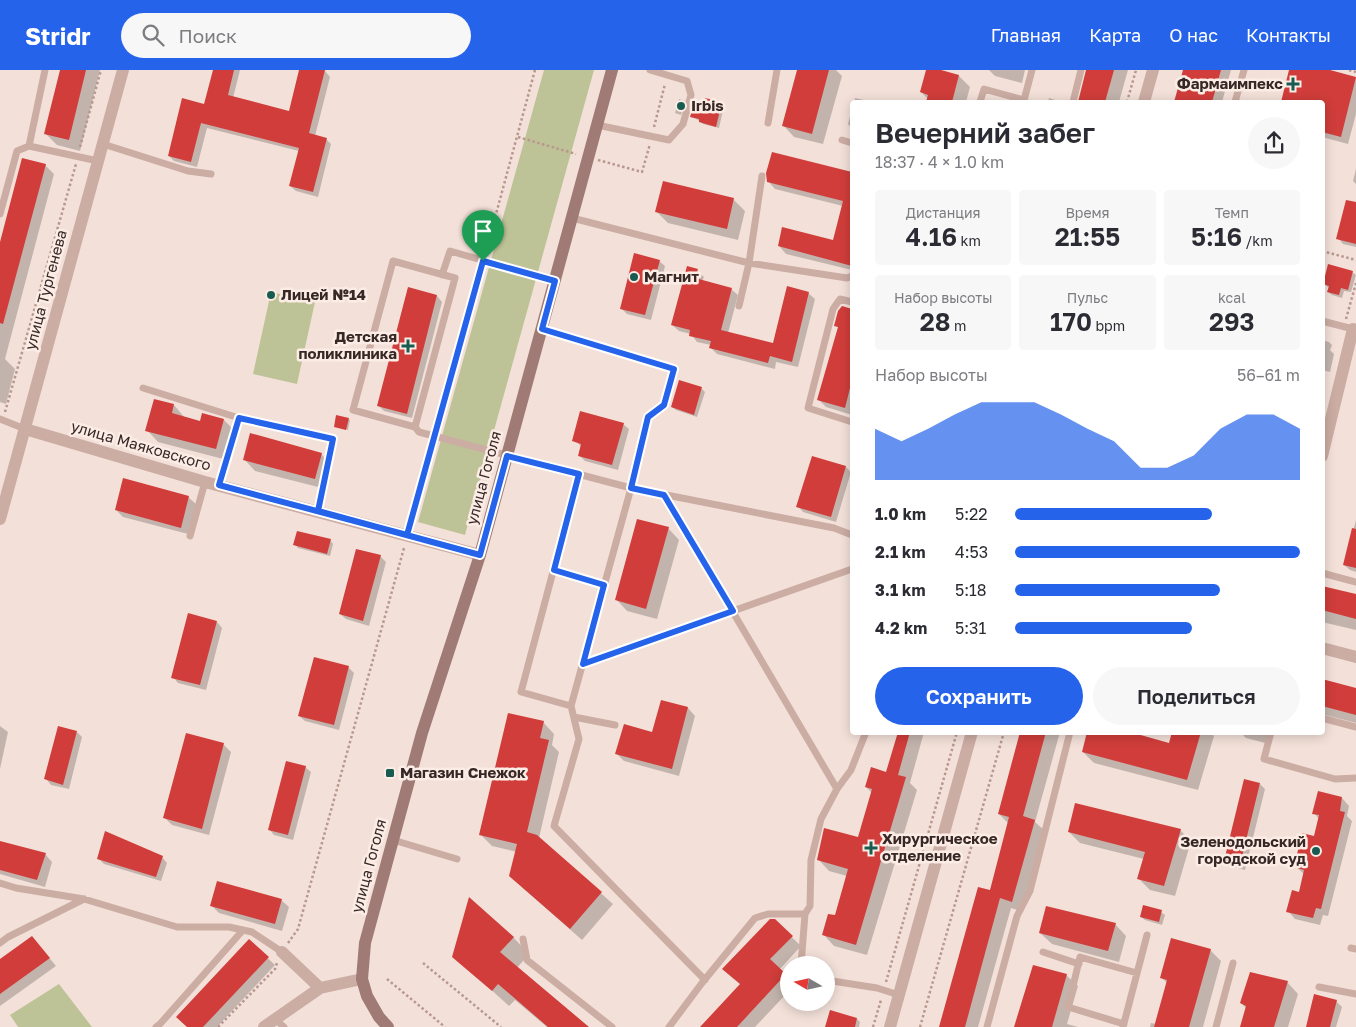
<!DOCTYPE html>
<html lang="ru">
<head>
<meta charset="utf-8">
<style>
  :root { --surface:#fff; --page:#f7f7f7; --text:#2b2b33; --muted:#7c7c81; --accent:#2563eb }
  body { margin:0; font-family:"Golos Text",sans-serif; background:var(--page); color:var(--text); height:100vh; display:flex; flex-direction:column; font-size:19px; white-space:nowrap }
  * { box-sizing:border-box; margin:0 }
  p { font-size:16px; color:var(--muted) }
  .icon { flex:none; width:28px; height:28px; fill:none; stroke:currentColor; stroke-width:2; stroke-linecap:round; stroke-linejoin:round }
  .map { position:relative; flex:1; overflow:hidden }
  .panel { position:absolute; left:850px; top:30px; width:475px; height:635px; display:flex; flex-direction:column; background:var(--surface); border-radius:5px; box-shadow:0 2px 12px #0003 }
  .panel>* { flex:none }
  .needle { width:32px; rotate:279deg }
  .tools { position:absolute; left:780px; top:886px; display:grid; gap:10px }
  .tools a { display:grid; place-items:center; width:55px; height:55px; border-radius:50%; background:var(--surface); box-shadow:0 2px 12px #0003; font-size:25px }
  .pin { position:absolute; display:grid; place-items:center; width:42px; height:42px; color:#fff; margin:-51px -21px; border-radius:50% 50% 50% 0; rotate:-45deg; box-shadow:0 0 5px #0007 }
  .pin .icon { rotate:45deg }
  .round { display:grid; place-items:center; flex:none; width:52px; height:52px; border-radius:26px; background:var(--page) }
  .overview { display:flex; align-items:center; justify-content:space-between; height:85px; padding:0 25px }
  h1 { font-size:28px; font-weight:600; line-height:38px }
  .metrics { display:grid; grid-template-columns:repeat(3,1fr); gap:8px; height:85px; padding:5px 25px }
  .metrics div { display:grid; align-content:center; border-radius:5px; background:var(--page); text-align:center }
  .metrics b { font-size:25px; font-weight:600 }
  .metrics small { font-size:14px; font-weight:400 }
  .metrics p { font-size:14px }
  .chart { height:140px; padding:10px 25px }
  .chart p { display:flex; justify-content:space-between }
  .chart svg { width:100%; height:90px; margin-top:5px; fill:var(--accent); opacity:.7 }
  .cta { display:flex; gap:10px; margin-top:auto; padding:10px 25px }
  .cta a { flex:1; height:58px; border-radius:30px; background:var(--accent); color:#fff; font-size:20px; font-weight:600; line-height:58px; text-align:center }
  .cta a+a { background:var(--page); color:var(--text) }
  ul { padding:0 25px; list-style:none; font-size:16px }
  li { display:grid; grid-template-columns:80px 60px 1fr; align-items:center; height:38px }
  li i { height:12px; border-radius:6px; background:var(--accent) }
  header { display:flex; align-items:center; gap:30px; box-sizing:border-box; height:70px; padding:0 25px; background:var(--accent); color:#fff }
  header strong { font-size:24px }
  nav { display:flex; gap:28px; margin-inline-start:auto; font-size:18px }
  .search { width:350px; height:45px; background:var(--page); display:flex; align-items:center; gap:12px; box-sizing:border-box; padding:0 18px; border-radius:28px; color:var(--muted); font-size:19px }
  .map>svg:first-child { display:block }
  .green { fill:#bec397 }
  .shadow { fill:#0003 }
  .building { fill:#d03d3a }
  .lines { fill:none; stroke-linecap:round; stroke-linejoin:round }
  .path { stroke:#b8978e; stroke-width:2.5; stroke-dasharray:2.5 2.5; stroke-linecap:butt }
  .service { stroke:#ccada4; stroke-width:7 }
  .minor { stroke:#ccada4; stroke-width:12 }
  .tertiary { stroke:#ccada4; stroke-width:12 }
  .secondary { stroke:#a07b75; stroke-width:12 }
  .route-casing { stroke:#fff; stroke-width:10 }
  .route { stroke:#2563eb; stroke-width:6 }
  .poi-dot { fill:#185c51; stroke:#fbece5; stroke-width:2 }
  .labels { text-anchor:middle; stroke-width:5; stroke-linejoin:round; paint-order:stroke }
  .poi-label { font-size:15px; font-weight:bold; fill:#372826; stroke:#fbece5; text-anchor:start }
  .street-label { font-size:15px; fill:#372826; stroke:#fbece5 }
</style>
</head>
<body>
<header>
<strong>Stridr</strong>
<div class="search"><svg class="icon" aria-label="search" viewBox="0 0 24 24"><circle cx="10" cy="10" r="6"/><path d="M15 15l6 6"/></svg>Поиск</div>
<nav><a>Главная</a><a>Карта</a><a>О нас</a><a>Контакты</a></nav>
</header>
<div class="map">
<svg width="1356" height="957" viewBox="0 0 1356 957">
  <rect width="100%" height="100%" fill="#f3e1d9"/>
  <path class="green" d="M544,0H594L465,465L418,452Z
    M271,222L315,232L297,314L253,304Z
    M59,914L92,957H18L10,945Z"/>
  <path class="shadow" d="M61,0H100L80,81L57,75L46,64Z
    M214,0H240L233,28L290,42L300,0H320L325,1L330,7L315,66L326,69L331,74L318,127L296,121L290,116L299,81L207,58L197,97L174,91L169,86L205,35Z
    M798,0H836L842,6L823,74L794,67L783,55Z
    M927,0H936L959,6L970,17L966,32H927L928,29L921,22Z
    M989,0H1025L1022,13L995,6Z
    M1088,0H1128L1119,32H1080Z
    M1184,0H1231L1222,32H1175Z
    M1291,0H1326L1356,8V44L1348,74L1322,67V32H1282Z
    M855,28L872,32H854Z
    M1049,28L1058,31L1059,32H1048Z
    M679,29L685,31L681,45L675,43Z
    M706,29L722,33L724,36L719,58L703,54L700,51L692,47L704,35Z
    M852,39V59L848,54Z
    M772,83L852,104V200L786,184L779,176L834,171L843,136L775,119L768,111Z
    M45,95L54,104L5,289L15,299L6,334L0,332V176Z
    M1356,99V114L1353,111Z
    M664,113L734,130L745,141L738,170L668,153L657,142Z
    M1356,134V177L1343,174L1338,168Z
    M659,191L665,196L651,250L627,244L621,238Z
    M697,201L704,207L702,212L731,219L738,225L728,263L774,274L808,223L815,229L798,297L776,292L775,299L717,284L711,278V275L697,272L691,264L679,261L672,255Z
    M1352,202L1356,205L1351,222L1344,221L1342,228L1332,225L1328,222L1329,218L1324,214Z
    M408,219L437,226L442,232L412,348L384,341L378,335Z
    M842,237L852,240V345L826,337L819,330L839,258L836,255Z
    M1322,270L1329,272L1332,275L1330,280L1334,284L1330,302L1322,300Z
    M680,312L702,319L705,322L697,347L676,340L672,337Z
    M174,335L185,348L201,352L203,344L224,350L235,361L227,390L158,372L147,360Z
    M348,349L350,350L348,360L335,356Z
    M623,354L629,359L618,400L585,391L579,385L582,377L574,370Z
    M321,384L332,395L326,419L255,401L244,389Z
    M846,397L851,402L836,452L803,442L798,436Z
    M188,427L196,434L188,464L123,447L116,440Z
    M1356,450V502L1350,500L1344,495Z
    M668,458L679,470L657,549L627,541L616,529Z
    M330,470L333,474L330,486L298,478L295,474Z
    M380,486L386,492L369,556L346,549L340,544Z
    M1322,517L1356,525V560L1322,552Z
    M217,552L222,558L206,620L178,613L173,607Z
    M348,597L354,603L339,660L305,651L299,646Z
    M1322,611L1356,620V653L1322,644Z
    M662,632L688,638L695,646L679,706L624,691L617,684L653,664Z
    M543,652L554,664L552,675L559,682L539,768L613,834L582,870L522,817L517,782L492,776L480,764Z
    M0,656L8,662L0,699Z
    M77,662L82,667L69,719L51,715L46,709Z
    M899,662H924L910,713L917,720L867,885L834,876L823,864L836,847L847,806L829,801L818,789L859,769L872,723L866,717L887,703Z
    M1022,662H1060L1035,752L1045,761L1023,842L1011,838L978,957H941L990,822L1009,754L999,744Z
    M1173,662H1210L1214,666L1198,720L1094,693L1083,682L1170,674Z
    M1240,662H1272L1269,674L1246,668Z
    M223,674L231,682L209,765L172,755L165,748Z
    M305,697L311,702L293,770L274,765L269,759Z
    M1260,714L1265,719L1245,800L1230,796L1225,791Z
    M1342,728L1349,736L1347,746L1352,751L1328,846L1323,845L1320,855L1295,849L1288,841L1299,823L1304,804L1295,796L1314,767L1319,749L1314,743Z
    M1180,760L1191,771L1175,826L1150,820L1139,809L1144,789L1080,773L1069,762Z
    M0,772L45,784L52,792L45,817L0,804Z
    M162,787L167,793L161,811L104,794L99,789Z
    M281,830L289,837L282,861L219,843L211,835Z
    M1161,842L1165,845L1162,855L1145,850L1141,847Z
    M775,851L801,876L779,900L789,909V921L755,957H701L741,915Z
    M1115,854L1126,866L1119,892L1052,874L1040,863Z
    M32,867L56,896L0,936V890Z
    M513,867L529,884L517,898L587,957H547L515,930L509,936L454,886Z
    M249,871L275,895L217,957H188Z
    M1210,880L1221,891L1203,957H1150L1151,953L1156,954L1167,913L1162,908Z
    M1066,905L1078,916L1067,954L1078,957H1016Z
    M1287,912L1298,924L1288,957H1241L1247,939L1241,933Z
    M1336,931L1342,937L1336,957H1307Z
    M857,949L860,952L859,957H827Z"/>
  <path class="building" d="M60,0H86L69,70L44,64Z
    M213,0H234L228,25L289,41L299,0H325L309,63L327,68L313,122L289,116L299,78L201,53L191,92L168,86L182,28L204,34Z
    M797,0H829L812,64L782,56Z
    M926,0H941L959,5L952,32H926L928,25L920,22Z
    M1086,0H1114L1105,32H1078Z
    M1183,0H1221L1212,32H1174Z
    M1289,0H1330L1356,7L1341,67L1322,62V32H1281Z
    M705,28L722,32L716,57L699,52V49L690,47L695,31L703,33Z
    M772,82L852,102V196L778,176L782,157L833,170L843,131L767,112L766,103Z
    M22,88L46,94L3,254L0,253V172Z
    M663,111L734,128L727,159L655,142Z
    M1346,130L1356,132V174L1336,169Z
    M634,183L660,190L645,245L620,239Z
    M1328,194L1353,201L1348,220L1341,218L1339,225L1327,222L1329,216L1323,214Z
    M687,196L698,199L695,208L732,218L721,260L773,273L787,216L809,222L792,292L770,286L768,293L709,278L711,271L689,266L690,260L671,255Z
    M408,217L437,225L407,344L377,336Z
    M842,236L852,239V310L845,338L817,330L838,257L834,256L838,241Z
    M679,310L702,317L694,345L671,337Z
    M154,329L174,334L172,343L200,351L202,343L224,349L216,379L145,361Z
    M580,341L624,353L612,395L578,386L581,374L572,371Z
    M336,345L349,348L346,360L334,357Z
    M250,363L322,383L315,409L243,390Z
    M812,386L846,396L831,447L796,437Z
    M123,408L189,426L181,458L115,440Z
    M637,449L669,457L646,539L615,530Z
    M1352,458L1356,459V498L1343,495Z
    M297,461L331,469L327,484L293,475Z
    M356,479L381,485L363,551L339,544Z
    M1322,516L1356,524V549L1322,540Z
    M188,543L217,551L200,615L171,608Z
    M314,587L349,596L334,655L298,646Z
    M1322,609L1356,618V645L1322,636Z
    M661,630L688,637L672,699L615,684L624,654L652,662Z
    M508,643L544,651L540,668L549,670L527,762L537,765L602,822L570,859L509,806L517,774L479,765Z
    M58,656L77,661L63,715L44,709Z
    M898,662H910L898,705L906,707L856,875L822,865L828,844L835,845L848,799L817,790L824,758L858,767L872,719L865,717L871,697L886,702Z
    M1020,662H1046L1023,746L1035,750L1012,832L1000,828L965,957H939L978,817L990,820L1009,747L998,744Z
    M1087,662H1130L1169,673L1172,662H1201L1187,710L1082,682Z
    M186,663L224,673L202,759L163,748Z
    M286,691L306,696L288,765L268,760Z
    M1244,709L1260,713L1240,795L1224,791Z
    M1318,721L1342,727L1340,741L1345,742L1321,839L1316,838L1313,848L1286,842L1292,820L1299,822L1304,800L1294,797L1302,763L1314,766L1319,745L1312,744Z
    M1075,733L1181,759L1164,816L1137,809L1145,782L1068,762Z
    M105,761L163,786L156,807L97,789Z
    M0,771L46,783L37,810L0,800Z
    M217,811L282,829L275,854L210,836Z
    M469,827L514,867L500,882L589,957H548L498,914L492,921L452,887Z
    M1143,835L1162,840L1159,852L1140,847Z
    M1046,836L1116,853L1108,881L1039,863Z
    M770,849H775L793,866L770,889L786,904L737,957H700L740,914L722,899Z
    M32,866L50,888L0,924V889Z
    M1171,868L1211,879L1189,957H1154L1167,910L1160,908Z
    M249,869L269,887L203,957H187L176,947Z
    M1033,895L1067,904L1052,957H1014Z
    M1250,902L1288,911L1274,957H1240L1246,936L1240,933Z
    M1314,924L1337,930L1330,957H1306Z
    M830,940L857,948L855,957H825Z"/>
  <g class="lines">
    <path class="path" d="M1349,0L1356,2
      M1127,32L1136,0
      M654,57L665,14
      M518,67L576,84
      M80,77L101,0
      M598,90L642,102L650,74
      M486,181L535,0
      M1322,181L1356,190
      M1346,249L1356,213
      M5,342L76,94
      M437,357L481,199
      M410,453L432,374
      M288,873L298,859L404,478
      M423,893L501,957
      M387,909L445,957
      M886,912L957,662
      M218,957L275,899L277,893
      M873,957L881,930
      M920,957L1004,662"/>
    <path class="service" d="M980,32L984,19L1024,30L1032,0
      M1073,32L1081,0
      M1235,32L1244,0
      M768,53L777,0
      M597,55L669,70L683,54L691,25L687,11L650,0
      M842,70L852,73
      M103,74L188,101L211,104
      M29,76L98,91
      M0,144L17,81L29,76L45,0
      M572,148L749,193L847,208L852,206
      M393,191L455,208L415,357L353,340Z
      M442,205L450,181L555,211
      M852,232L840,229L833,239L808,338L852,352
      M739,236L749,193L762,106
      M1322,251L1353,259
      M542,259L674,299L664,335L648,347L631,418L834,458L852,465
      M143,318L239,348L333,369L318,441
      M0,349L25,359
      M415,357L419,362L631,418L571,636L579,669L554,756L705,910
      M219,415L239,348
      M664,425L837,719
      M190,466L205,412
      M553,500L604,515
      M1322,503L1356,512
      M583,594L852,499
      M571,636L521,622L579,404
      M574,647L615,655
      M1322,648L1356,657
      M1271,662L1264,689L1335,709L1356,708
      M393,770L457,789
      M0,813L16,818L84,829L177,857H229L252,862L282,882
      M523,869L527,890L612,957
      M0,873L8,867L84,829
      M1351,878L1356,879
      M1043,882L1079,894
      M801,895L805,844
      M826,910L877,918L899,925
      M1319,917L1356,924
      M275,949L284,957
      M1124,954L1068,937L1080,887L1137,903
      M156,957L160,954L243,860
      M669,957L702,913L755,848L768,844H805L810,836L811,790L821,749L837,719L851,700L866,662
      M987,957L1017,846L1030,821L1070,662
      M1123,957L1147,865
      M1216,957L1233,893"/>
    <path class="minor" d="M25,359L205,412L480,485
      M1322,386L1353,259L1356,260
      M0,449L123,0
      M1322,578L1356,587
      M282,882L320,918
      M264,957L320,918L362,909"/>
    <path class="tertiary" d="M1144,32L1153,0
      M890,957L972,662"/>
    <path class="secondary" d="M388,957L379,947L367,926L362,909L365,873L422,663L480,485L612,0"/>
  </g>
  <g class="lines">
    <defs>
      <path id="route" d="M483,191L407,465L219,415L239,348L333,369L318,441L480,485L507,386L579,404L554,500L604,515L583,594L733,541L664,425L631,418L648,347L664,335L674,299L542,259L555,211L483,191"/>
    </defs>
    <use href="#route" class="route-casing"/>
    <use href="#route" class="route"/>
  </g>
  <g class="poi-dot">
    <path d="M1290.5 6.5h5v5h5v5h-5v5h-5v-5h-5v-5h5z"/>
    <circle cx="681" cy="36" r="5"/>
    <circle cx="634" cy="207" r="5"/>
    <circle cx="271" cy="225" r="5"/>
    <path d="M405.5 268.5h5v5h5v5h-5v5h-5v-5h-5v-5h5z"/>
    <rect x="385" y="698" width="10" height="10" rx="2.5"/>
    <path d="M868.5 770.5h5v5h5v5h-5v5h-5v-5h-5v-5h5z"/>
    <circle cx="1316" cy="781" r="5"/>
  </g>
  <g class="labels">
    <g class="poi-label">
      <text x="1283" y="19" text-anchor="end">Фармаимпекс</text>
      <text x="691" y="41">Irbis</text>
      <text x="644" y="212">Магнит</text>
      <text x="281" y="230">Лицей №14</text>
      <text x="397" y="272" text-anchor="end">Детская<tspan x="397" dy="17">поликлиника</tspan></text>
      <text x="400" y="708">Магазин Снежок</text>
      <text x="882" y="774">Хирургическое<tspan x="882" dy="17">отделение</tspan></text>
      <text x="1306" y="777" text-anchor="end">Зеленодольский<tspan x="1306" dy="17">городской суд</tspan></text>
    </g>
    <g class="street-label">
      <text transform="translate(46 220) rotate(-75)" y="5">улица Тургенева</text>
      <text transform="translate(141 376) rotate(16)" y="5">улица Маяковского</text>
      <text transform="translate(484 408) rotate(-75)" y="5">улица Гоголя</text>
      <text transform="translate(369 796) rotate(-75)" y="5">улица Гоголя</text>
    </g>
  </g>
</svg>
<div class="tools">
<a><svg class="needle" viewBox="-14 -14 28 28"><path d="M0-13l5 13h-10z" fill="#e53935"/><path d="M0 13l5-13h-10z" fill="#7c7c81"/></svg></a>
</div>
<div class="pin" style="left:483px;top:191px;background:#1e9e55"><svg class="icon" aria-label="arrive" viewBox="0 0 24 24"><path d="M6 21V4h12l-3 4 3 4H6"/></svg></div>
<section class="panel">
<div class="overview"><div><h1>Вечерний забег</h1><p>18:37 · 4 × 1.0 km</p></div><a class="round"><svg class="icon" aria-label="share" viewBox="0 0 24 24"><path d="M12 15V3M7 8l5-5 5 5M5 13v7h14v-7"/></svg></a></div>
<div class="metrics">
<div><p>Дистанция</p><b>4.16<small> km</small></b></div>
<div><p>Время</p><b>21:55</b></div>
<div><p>Темп</p><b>5:16<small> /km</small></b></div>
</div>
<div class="metrics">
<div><p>Набор высоты</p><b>28<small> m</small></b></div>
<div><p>Пульс</p><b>170<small> bpm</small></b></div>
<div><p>kcal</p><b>293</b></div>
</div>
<div class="chart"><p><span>Набор высоты</span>56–61 m</p>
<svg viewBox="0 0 160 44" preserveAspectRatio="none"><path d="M0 44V19L10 25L20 19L30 12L40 6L50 6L60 6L70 12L80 19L90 25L100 38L110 38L120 32L130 19L140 12L150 12L160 19V44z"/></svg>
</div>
<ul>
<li><b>1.0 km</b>5:22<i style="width:69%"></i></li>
<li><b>2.1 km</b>4:53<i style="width:100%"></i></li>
<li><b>3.1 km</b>5:18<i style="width:72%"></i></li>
<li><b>4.2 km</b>5:31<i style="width:62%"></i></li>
</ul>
<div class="cta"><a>Сохранить</a><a>Поделиться</a></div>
</section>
</div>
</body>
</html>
